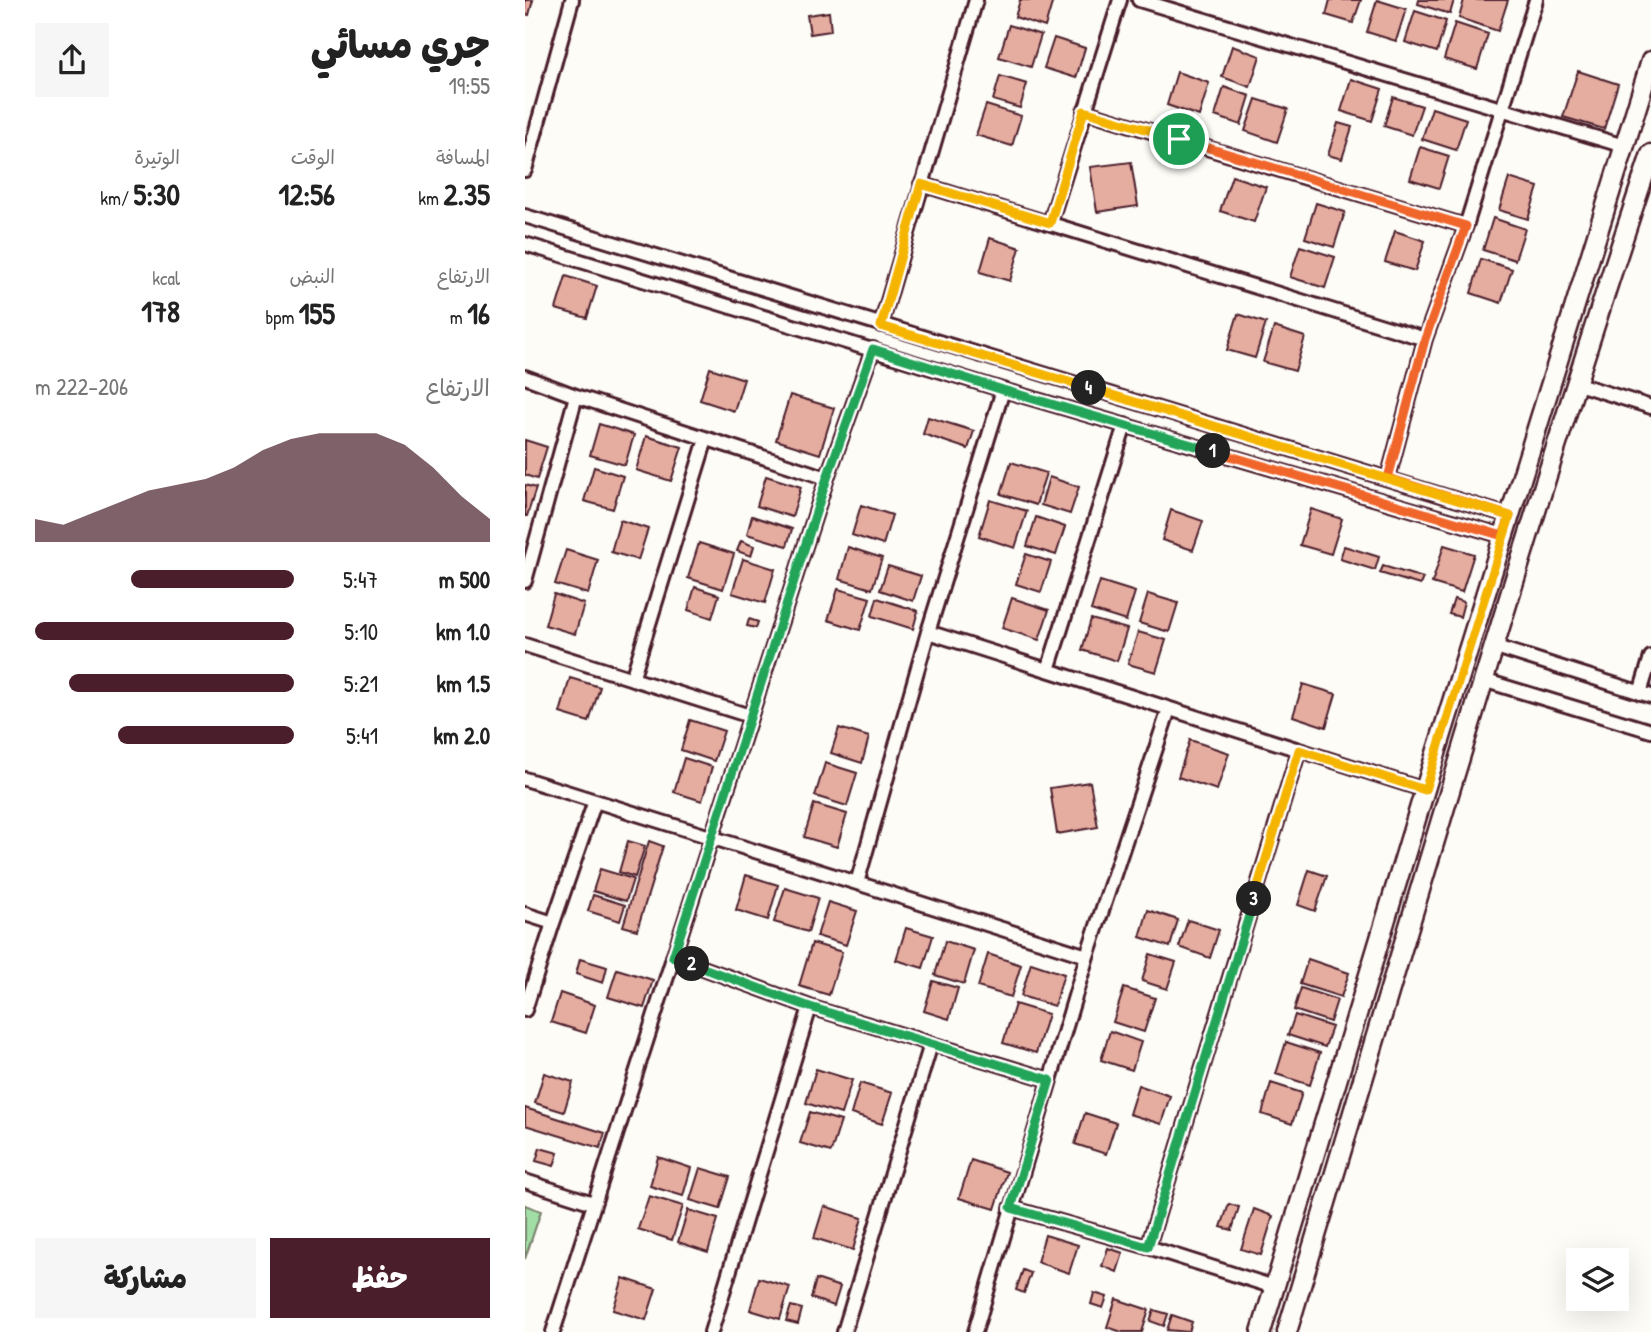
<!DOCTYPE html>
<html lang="ar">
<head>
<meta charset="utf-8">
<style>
  :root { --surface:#fff; --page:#f6f6f6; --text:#222; --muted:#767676; --accent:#4a1f2b }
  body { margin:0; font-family:"Patrick Hand","Playpen Sans Arabic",sans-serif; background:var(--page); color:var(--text); direction:rtl; height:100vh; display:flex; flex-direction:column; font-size:26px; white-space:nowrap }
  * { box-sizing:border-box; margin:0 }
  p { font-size:23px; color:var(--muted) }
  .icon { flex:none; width:38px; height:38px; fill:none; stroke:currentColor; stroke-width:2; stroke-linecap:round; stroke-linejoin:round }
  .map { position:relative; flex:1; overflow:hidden; direction:ltr }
  .details { display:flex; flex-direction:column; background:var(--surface); width:525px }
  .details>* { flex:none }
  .fabs { position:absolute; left:1041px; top:1248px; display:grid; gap:14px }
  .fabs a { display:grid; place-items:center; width:63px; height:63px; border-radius:0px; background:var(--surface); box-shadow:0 7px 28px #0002; font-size:35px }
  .pin { position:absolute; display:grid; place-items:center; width:60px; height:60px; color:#fff; margin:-30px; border:4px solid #fff; border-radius:50%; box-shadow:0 2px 7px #0007 }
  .km { position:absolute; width:35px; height:35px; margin:-18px; border-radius:50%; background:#222; color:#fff; font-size:19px; line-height:35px; text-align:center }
  .round { display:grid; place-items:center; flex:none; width:74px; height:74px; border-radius:0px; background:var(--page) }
  .overview { display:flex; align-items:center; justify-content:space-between; height:119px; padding:0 35px }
  h1 { font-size:38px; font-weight:800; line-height:52px }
  .stats { display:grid; grid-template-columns:repeat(3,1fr); gap:10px; height:119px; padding:7px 35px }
  .stats div { display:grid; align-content:center }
  .stats b { font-size:30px; font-weight:800 }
  .stats small { font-size:19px; font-weight:400 }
  .stats p { font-size:19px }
  .chart { height:196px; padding:14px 35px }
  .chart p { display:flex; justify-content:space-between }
  .chart svg { width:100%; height:126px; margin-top:7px; fill:var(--accent); opacity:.7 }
  .primary-button { display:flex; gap:14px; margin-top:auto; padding:14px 35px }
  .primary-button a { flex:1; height:80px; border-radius:0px; background:var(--accent); color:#fff; font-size:28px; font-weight:800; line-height:80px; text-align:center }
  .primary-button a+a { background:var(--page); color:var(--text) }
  ul { padding:0 35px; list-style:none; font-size:23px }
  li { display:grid; grid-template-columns:112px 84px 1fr; align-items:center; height:52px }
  li i { height:18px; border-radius:9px; background:var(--accent) }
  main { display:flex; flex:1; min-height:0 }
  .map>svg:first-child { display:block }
  .green { fill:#a1dea6; stroke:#767e68; stroke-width:2 }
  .building { fill:#e5aca0; stroke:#4a1f2b; stroke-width:2 }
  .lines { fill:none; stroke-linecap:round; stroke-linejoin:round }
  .street-casing { stroke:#4a1f2b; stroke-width:18 }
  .secondary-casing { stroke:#4a1f2b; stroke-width:23 }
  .street { stroke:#fdfcf7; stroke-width:12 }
  .secondary { stroke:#fdfcf7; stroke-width:18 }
  .split-1-casing { stroke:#fff; stroke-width:14 }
  .split-2-casing { stroke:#fff; stroke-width:14 }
  .split-3-casing { stroke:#fff; stroke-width:14 }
  .split-4-casing { stroke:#fff; stroke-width:14 }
  .split-5-casing { stroke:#fff; stroke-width:14 }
  .split-1 { stroke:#f0652b; stroke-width:9 }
  .split-2 { stroke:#22a559; stroke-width:9 }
  .split-3 { stroke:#22a559; stroke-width:9 }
  .split-4 { stroke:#f5b400; stroke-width:9 }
  .split-5 { stroke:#f5b400; stroke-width:9 }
</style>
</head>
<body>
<main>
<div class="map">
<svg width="1126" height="1332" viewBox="0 0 1126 1332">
  <rect width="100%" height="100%" fill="#fdfcf7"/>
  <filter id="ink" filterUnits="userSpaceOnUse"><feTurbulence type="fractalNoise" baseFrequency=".0143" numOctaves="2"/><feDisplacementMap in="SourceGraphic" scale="14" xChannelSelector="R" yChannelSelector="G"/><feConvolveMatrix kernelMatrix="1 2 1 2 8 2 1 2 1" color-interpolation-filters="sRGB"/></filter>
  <g filter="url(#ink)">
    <path class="green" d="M0,1205L16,1211L0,1259Z"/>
    <path class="building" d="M0,0H8L4,15L0,14Z
      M495,0H528L520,27L490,17Z
      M805,0H836L828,23L801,15Z
      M852,0L881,9L871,41L842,32Z
      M894,0H929L925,14L893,4Z
      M939,0H983L973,31L934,18Z
      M890,11L921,21L912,52L880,42Z
      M304,12L306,31L285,34L282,15Z
      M930,23L963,34L952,69L919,59Z
      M484,25L516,35L506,67L474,57Z
      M529,38L560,48L551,78L519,68Z
      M707,46L735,56L725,87L697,77Z
      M1053,71L1093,84L1079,129L1038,117Z
      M652,72L684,83L674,116L642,105Z
      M475,76L502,84L495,108L468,100Z
      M826,79L857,89L847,121L816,111Z
      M699,87L725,96L716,125L690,116Z
      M868,97L897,106L887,135L859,126Z
      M731,99L763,109L752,142L720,131Z
      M461,105L496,116L487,146L451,135Z
      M907,108L941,119L931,150L897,139Z
      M813,123L827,127L817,159L803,155Z
      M895,147L924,156L914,188L885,179Z
      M606,162L613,206L572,212L565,167Z
      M707,176L741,187L729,222L695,211Z
      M984,178L1013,187L1003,219L974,210Z
      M791,203L820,212L809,247L780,238Z
      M968,218L1000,229L990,260L958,250Z
      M870,231L900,241L890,271L860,262Z
      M465,238L495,248L485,281L455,272Z
      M775,246L810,257L800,288L765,277Z
      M956,259L987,269L976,303L946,293Z
      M41,276L72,286L62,318L31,309Z
      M713,314L741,323L730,358L702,350Z
      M749,327L780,337L770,371L738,362Z
      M185,368L219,379L209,411L175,400Z
      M265,395L309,408L295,454L251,440Z
      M403,417L449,431L443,449L398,434Z
      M74,424L109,435L100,465L65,455Z
      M121,436L157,447L146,481L111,470Z
      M0,440L22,447L12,479L0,475Z
      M486,462L521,473L511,505L476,494Z
      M69,467L98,476L88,509L59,501Z
      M241,476L276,487L267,517L232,506Z
      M524,477L554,487L545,514L516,505Z
      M0,485L11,488L2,516H0Z
      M465,500L502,511L490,548L454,536Z
      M336,505L367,515L358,545L327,535Z
      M786,509L817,519L806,554L775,545Z
      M646,510L678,521L668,550L637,540Z
      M227,516L267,529L262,546L222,534Z
      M511,517L540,527L531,555L502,546Z
      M95,520L123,529L113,560L86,552Z
      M216,541L229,546L226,556L212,551Z
      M174,543L209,554L198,589L163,578Z
      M919,545L949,554L937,592L907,583Z
      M819,546L854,557L850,570L815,559Z
      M323,547L357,558L347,589L314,579Z
      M41,550L73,560L63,594L30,584Z
      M501,554L526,562L516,592L491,584Z
      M218,559L250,569L240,603L207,593Z
      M363,566L396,576L388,601L355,590Z
      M858,566L898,578L895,585L855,573Z
      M575,581L610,592L601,621L566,610Z
      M170,587L194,595L187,618L163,610Z
      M313,589L345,598L335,630L303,620Z
      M29,594L59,604L50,634L20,625Z
      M623,594L653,603L644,632L614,623Z
      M352,598L393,611L388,629L347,616Z
      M487,598L524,610L514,640L477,628Z
      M929,599L939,602L935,617L924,614Z
      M224,619L233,622L231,628L222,626Z
      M566,619L602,629L592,661L557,650Z
      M613,632L641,640L631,672L603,664Z
      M45,678L75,687L64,722L35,713Z
      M778,684L811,694L801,727L768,716Z
      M165,720L199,731L189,761L156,750Z
      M314,728L344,737L337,763L306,753Z
      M665,740L704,753L692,790L653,777Z
      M159,758L187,767L177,801L149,792Z
      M300,763L332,773L322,806L290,796Z
      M565,782L573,827L532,834L525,788Z
      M289,804L322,814L312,847L279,837Z
      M103,841L120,846L110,877L94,872Z
      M124,841L138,846L112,930L98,926Z
      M75,869L108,879L101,901L68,891Z
      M784,870L802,876L790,911L773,905Z
      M221,875L253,885L243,920L211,910Z
      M260,888L293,898L283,932L249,922Z
      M68,895L100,905L95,921L63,911Z
      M303,902L332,911L321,945L292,936Z
      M623,910L653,920L645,947L615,937Z
      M663,920L694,930L685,958L654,947Z
      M381,928L408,936L398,968L371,960Z
      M420,941L449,950L439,984L410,975Z
      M287,943L317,952L304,995L274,986Z
      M463,954L496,965L486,997L453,987Z
      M625,954L651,962L642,989L617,981Z
      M55,959L82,967L78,983L51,974Z
      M783,959L824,973L816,997L775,984Z
      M506,963L539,974L529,1006L496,996Z
      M92,969L128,980L119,1008L83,997Z
      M408,981L433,988L424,1019L399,1011Z
      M599,988L630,998L619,1032L588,1022Z
      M776,988L812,1000L805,1022L769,1010Z
      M35,993L70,1005L61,1033L26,1022Z
      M490,1004L523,1014L511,1053L478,1043Z
      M770,1015L807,1027L800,1047L763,1035Z
      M585,1031L616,1042L607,1070L576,1060Z
      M761,1042L795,1053L785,1085L751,1074Z
      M291,1069L327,1080L316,1114L281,1103Z
      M19,1073L48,1082L39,1112L10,1103Z
      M335,1083L367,1093L357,1124L326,1114Z
      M746,1083L777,1093L767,1124L737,1114Z
      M613,1085L645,1096L636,1124L604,1114Z
      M0,1108L80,1133L75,1148L0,1125Z
      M285,1112L316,1121L306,1152L275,1143Z
      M560,1113L591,1123L581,1154L550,1144Z
      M15,1148L33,1153L29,1166L11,1161Z
      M133,1157L166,1168L158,1196L125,1186Z
      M446,1160L482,1172L470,1209L434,1198Z
      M175,1168L205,1177L195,1209L165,1200Z
      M124,1196L158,1206L147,1240L113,1229Z
      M704,1204L714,1207L707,1230L696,1227Z
      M299,1206L337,1218L328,1250L289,1238Z
      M729,1209L748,1216L736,1255L716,1249Z
      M163,1210L193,1219L183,1252L153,1242Z
      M520,1235L553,1245L544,1273L512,1262Z
      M583,1248L598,1253L592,1272L577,1266Z
      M498,1270L506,1273L499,1293L491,1290Z
      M98,1278L131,1289L121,1320L88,1310Z
      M234,1278L265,1287L255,1319L225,1310Z
      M291,1279L315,1287L309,1306L286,1298Z
      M569,1293L582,1297L578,1308L566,1304Z
      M591,1299L624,1310L617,1332H597L582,1327Z
      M266,1306L277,1309L273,1324L261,1321Z
      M629,1310L643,1314L639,1326L625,1321Z
      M647,1315L667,1322L664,1332L642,1330Z"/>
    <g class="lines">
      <defs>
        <path id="street" d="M614,0L1099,146
          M559,111L941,226
          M0,170L47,0
          M396,184L900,339
          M0,216L985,516
          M525,223L595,0
          M0,244L478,390L978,536
          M356,325L451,0
          M0,377L51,396
          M1050,383L1126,407
          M863,478L900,339L941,226L1011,0
          M0,581L51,396L302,478
          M403,632L900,790
          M0,645L225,716
          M968,646L1126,696
          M523,670L600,425
          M107,679L181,439
          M958,680L1126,731
          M1115,693L1126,657
          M0,779L332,883
          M0,914L28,923L0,1010
          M28,923L70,801
          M562,956L644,709
          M148,957L285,1007L186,1332
          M285,1007L525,1080
          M0,1181L68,1203
          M486,1208L623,1247
          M749,1287L623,1247L774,750
          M28,1332L302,478L348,349
          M319,1332L406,1044
          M450,1332L562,956L332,883L403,632L478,390"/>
        <path id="secondary" d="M736,1332L908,763L1126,61
          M762,1332C881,938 996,544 1126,154"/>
      </defs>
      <use href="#street" class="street-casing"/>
      <use href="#secondary" class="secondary-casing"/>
      <use href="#street" class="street"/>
      <use href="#secondary" class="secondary"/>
    </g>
  </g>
  <g class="lines" filter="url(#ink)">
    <defs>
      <path id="split-1" d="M654,139L941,226L900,339L863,478L985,516L978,536L688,451"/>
      <path id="split-2" d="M167,964L148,957L302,478L348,349L478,390L688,451"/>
      <path id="split-3" d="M167,964L285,1007L525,1080L486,1208L623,1247L729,899"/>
      <path id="split-4" d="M564,388L985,516L900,790L774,750L729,899"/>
      <path id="split-5" d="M564,388L356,326L396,184L525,223L559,111L654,139"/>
    </defs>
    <use href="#split-1" class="split-1-casing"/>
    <use href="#split-2" class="split-2-casing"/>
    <use href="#split-3" class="split-3-casing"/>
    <use href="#split-4" class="split-4-casing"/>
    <use href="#split-5" class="split-5-casing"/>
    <use href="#split-1" class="split-1"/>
    <use href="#split-2" class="split-2"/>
    <use href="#split-3" class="split-3"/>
    <use href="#split-4" class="split-4"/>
    <use href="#split-5" class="split-5"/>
  </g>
</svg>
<div class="fabs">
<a><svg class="icon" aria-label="layers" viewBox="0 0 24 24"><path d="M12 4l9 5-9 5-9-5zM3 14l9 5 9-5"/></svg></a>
</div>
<div class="pin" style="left:654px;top:139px;background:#1e9e55"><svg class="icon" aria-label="arrive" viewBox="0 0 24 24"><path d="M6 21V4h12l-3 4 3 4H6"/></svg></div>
<b class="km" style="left:688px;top:451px">1</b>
<b class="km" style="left:167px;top:964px">2</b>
<b class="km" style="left:729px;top:899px">3</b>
<b class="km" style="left:564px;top:388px">4</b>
</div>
<section class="details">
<div class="overview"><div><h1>جري مسائي</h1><p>19:55</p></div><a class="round"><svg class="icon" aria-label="share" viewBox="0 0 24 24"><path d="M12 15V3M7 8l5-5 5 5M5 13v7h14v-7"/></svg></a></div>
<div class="stats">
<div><p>المسافة</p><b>2.35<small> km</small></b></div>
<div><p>الوقت</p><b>12:56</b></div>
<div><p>الوتيرة</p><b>5:30<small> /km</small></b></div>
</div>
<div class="stats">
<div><p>الارتفاع</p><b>16<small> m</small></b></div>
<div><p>النبض</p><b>155<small> bpm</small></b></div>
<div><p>kcal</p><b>178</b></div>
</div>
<div class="chart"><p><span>الارتفاع</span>206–222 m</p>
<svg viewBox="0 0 160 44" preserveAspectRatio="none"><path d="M0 44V36L10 38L20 34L30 30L40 26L50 24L60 22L70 18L80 12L90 8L100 6L110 6L120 6L130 10L140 18L150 28L160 36V44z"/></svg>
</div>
<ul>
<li><b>500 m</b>5:47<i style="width:63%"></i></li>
<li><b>1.0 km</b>5:10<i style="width:100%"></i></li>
<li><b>1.5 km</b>5:21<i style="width:87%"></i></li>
<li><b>2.0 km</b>5:41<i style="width:68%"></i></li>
</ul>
<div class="primary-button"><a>حفظ</a><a>مشاركة</a></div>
</section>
</main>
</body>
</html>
